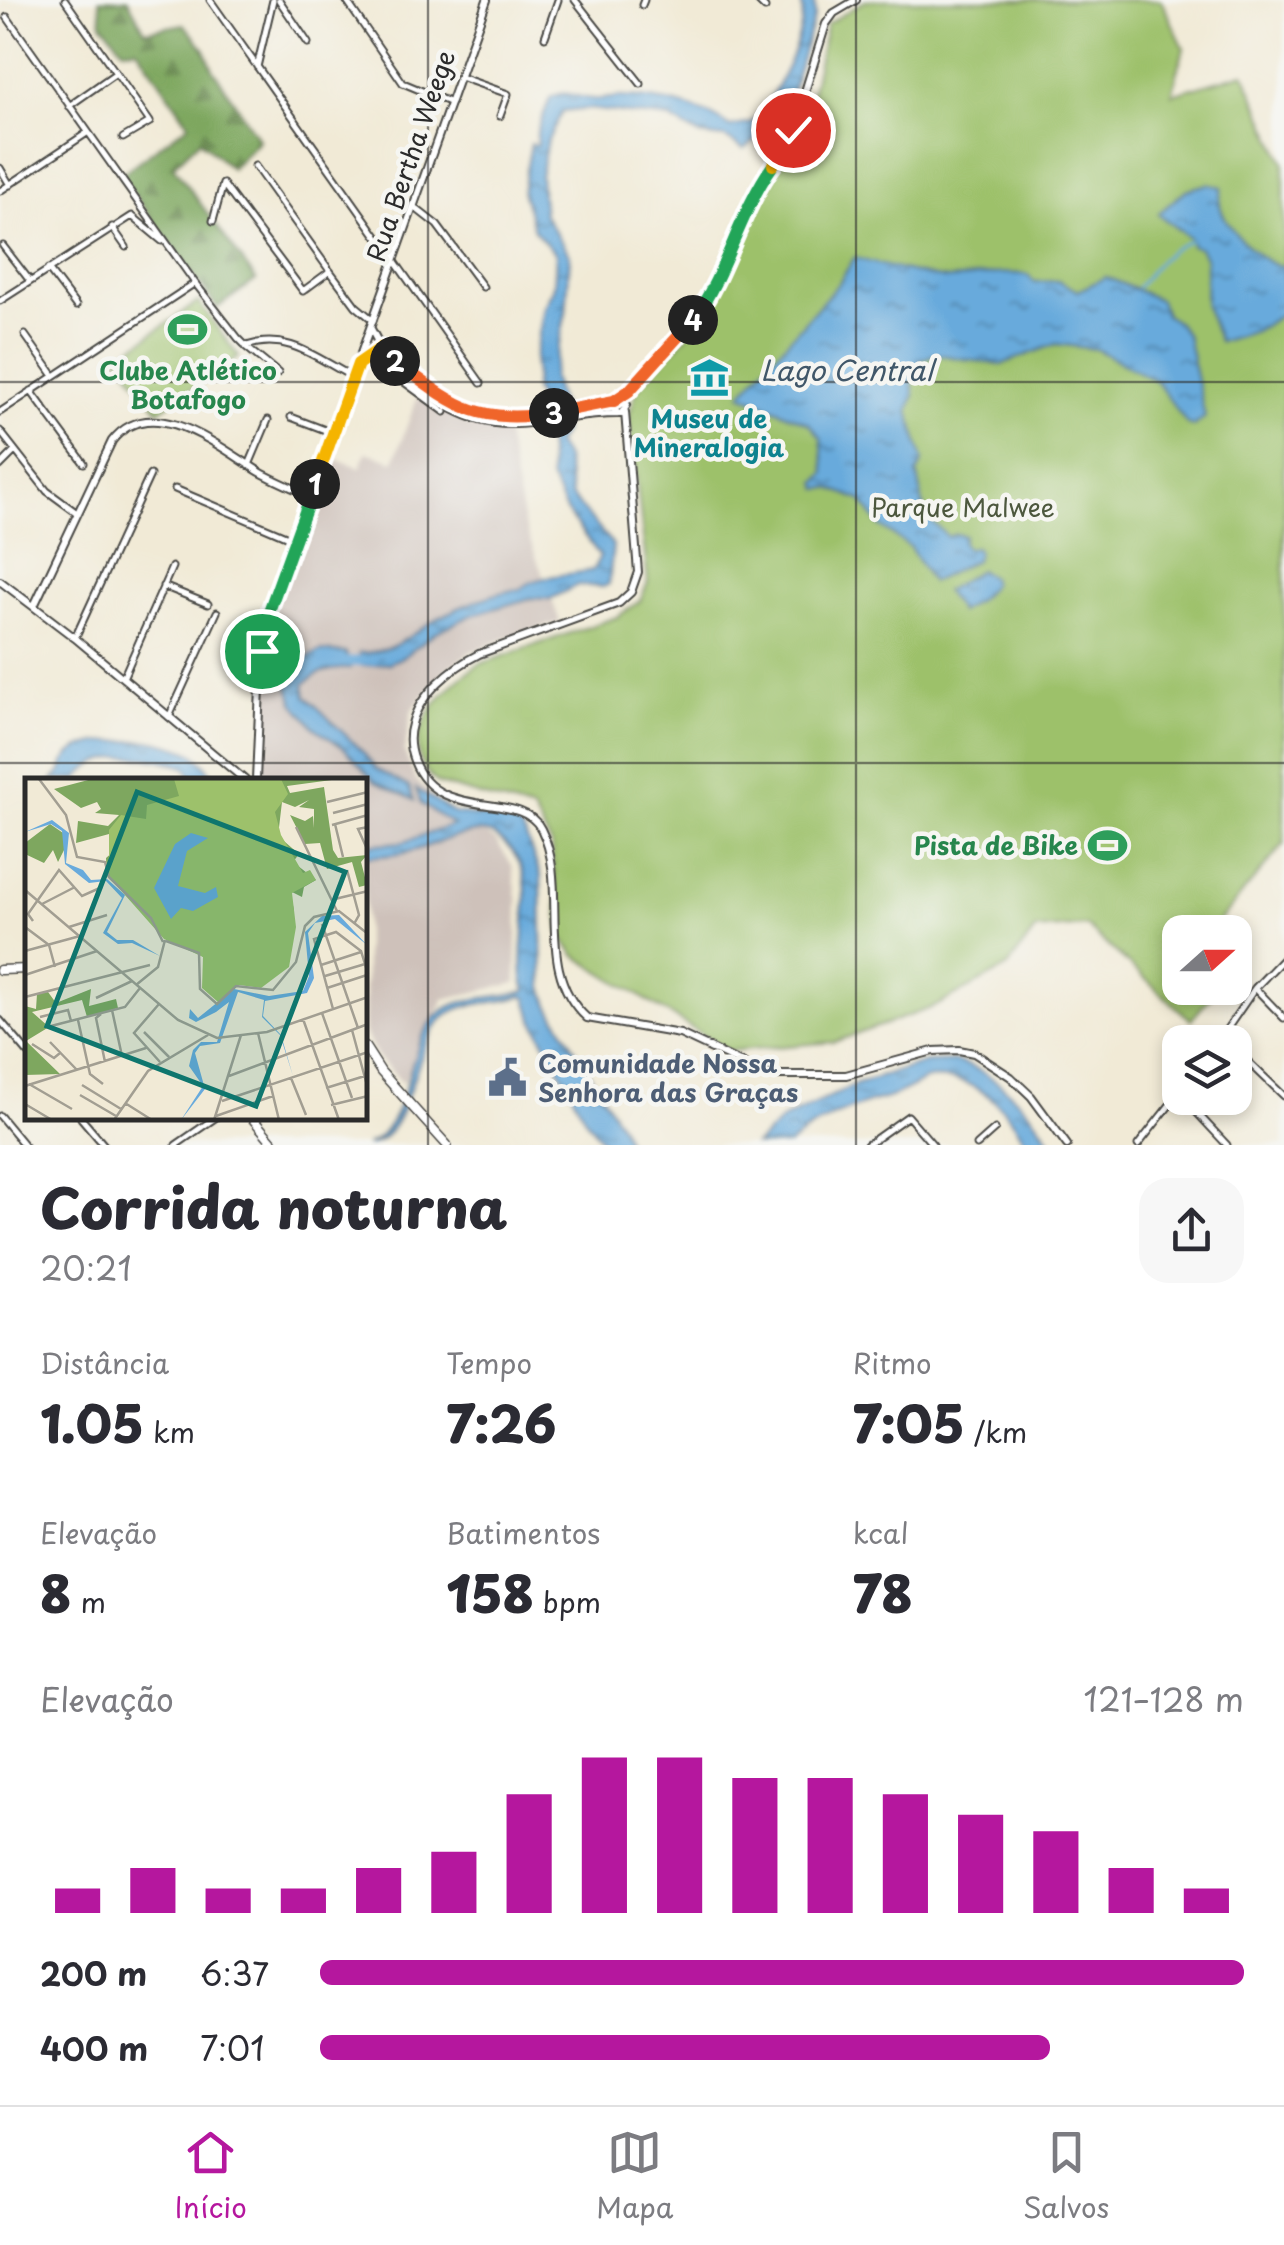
<!DOCTYPE html>
<html lang="pt">
<head>
<meta charset="utf-8">
<style>
  :root { --surface:#fff; --page:#f7f7f7; --text:#2b2b33; --muted:#7c7c81; --line:#e1e1e2; --accent:#b5179e }
  body { margin:0; font-family:"Playpen Sans",sans-serif; background:var(--page); color:var(--text); height:100vh; display:flex; flex-direction:column; font-size:38px; white-space:nowrap }
  * { box-sizing:border-box; margin:0 }
  p { font-size:32px; color:var(--muted) }
  .icon { flex:none; width:55px; height:55px; fill:none; stroke:currentColor; stroke-width:2; stroke-linecap:round; stroke-linejoin:round }
  .map { position:relative; height:1145px; overflow:hidden }
  .drawer { display:flex; flex-direction:column; background:var(--surface); flex:1 }
  .drawer>* { flex:none }
  .needle { width:65px; rotate:69deg }
  .tools { position:absolute; left:1162px; top:915px; display:grid; gap:20px }
  .tools a { display:grid; place-items:center; width:90px; height:90px; border-radius:20px; background:var(--surface); box-shadow:0 5px 15px #0003; font-size:50px }
  .pin { position:absolute; display:grid; place-items:center; width:85px; height:85px; color:#fff; margin:-42px; border:5px solid #fff; border-radius:50%; box-shadow:0 2px 10px #0007 }
  .km { position:absolute; width:50px; height:50px; margin:-25px; border-radius:50%; background:#222; color:#fff; font-size:28px; line-height:50px; text-align:center }
  .round { display:grid; place-items:center; flex:none; width:105px; height:105px; border-radius:30px; background:var(--page) }
  .overview { display:flex; align-items:center; justify-content:space-between; height:170px; padding:0 40px }
  h1 { font-size:55px; font-weight:800; line-height:75px }
  .stats { display:grid; grid-template-columns:repeat(3,1fr); gap:15px; height:170px; padding:10px 40px }
  .stats div { display:grid; align-content:center }
  .stats b { font-size:50px; font-weight:800 }
  .stats small { font-size:28px; font-weight:400 }
  .stats p { font-size:28px }
  .chart { height:280px; padding:20px 40px }
  .chart p { display:flex; justify-content:space-between }
  .chart svg { width:100%; height:180px; margin-top:10px; stroke:var(--accent); stroke-width:6 }
  ul { padding:0 40px; list-style:none; font-size:32px }
  li { display:grid; grid-template-columns:160px 120px 1fr; align-items:center; height:75px }
  li i { height:25px; border-radius:12px; background:var(--accent) }
  .tabs { display:flex; justify-content:space-around; align-items:center; height:140px; border-top:2px solid var(--line); background:var(--surface); font-size:28px; color:var(--muted) }
  .tabs a { display:grid; justify-items:center; gap:5px }
  .tabs .selected { color:var(--accent) }
  .map>svg:first-child { display:block }
  .industrial { fill:#cec1ba }
  .forest { fill:url(#forest-firs); stroke:#546945; stroke-width:2.5 }
  .park { fill:#9dc16b; stroke:#64764b; stroke-width:2.5 }
  .water { fill:url(#water-ripples); stroke:#4a6a84; stroke-width:2.5 }
  .lines { fill:none; stroke-linecap:round; stroke-linejoin:round }
  .stream { stroke:#68aadc; stroke-width:2.5 }
  .river { stroke:#68aadc; stroke-width:10 }
  .minor-casing { stroke:#494845; stroke-width:9 }
  .tertiary-casing { stroke:#494845; stroke-width:10 }
  .secondary-casing { stroke:#494845; stroke-width:10 }
  .primary-casing { stroke:#494845; stroke-width:11 }
  .minor { stroke:#fff; stroke-width:5 }
  .tertiary { stroke:#fff; stroke-width:6 }
  .secondary { stroke:#fff; stroke-width:6 }
  .primary { stroke:#fff; stroke-width:8 }
  .split-1-casing { stroke:#fff; stroke-width:20 }
  .split-2-casing { stroke:#fff; stroke-width:20 }
  .split-3-casing { stroke:#fff; stroke-width:20 }
  .split-4-casing { stroke:#fff; stroke-width:20 }
  .split-5-casing { stroke:#fff; stroke-width:20 }
  .split-6-casing { stroke:#fff; stroke-width:20 }
  .split-1 { stroke:#22a559; stroke-width:12 }
  .split-2 { stroke:#f5b400; stroke-width:12 }
  .split-3 { stroke:#f0652b; stroke-width:12 }
  .split-4 { stroke:#f0652b; stroke-width:12 }
  .split-5 { stroke:#22a559; stroke-width:12 }
  .split-6 { stroke:#f5b400; stroke-width:12 }
  .grid { fill:none; stroke:#2b2b2b; stroke-width:2.5; stroke-opacity:0.55 }
  .labels { text-anchor:middle; stroke-width:9; stroke-linejoin:round; paint-order:stroke }
  .street-label { font-size:25px; fill:#2b2b2b; stroke:#f6f6f2 }
  .leisure-label { font-size:25px; font-weight:bold; fill:#27864d; stroke:#f6f6f2 }
  .culture-label { font-size:25px; font-weight:bold; fill:#0d838f; stroke:#f6f6f2 }
  .park-label { font-size:25px; fill:#4d583e; stroke:#f6f6f2 }
  .service-label { font-size:25px; font-weight:bold; fill:#4e5e75; stroke:#f6f6f2; text-anchor:start }
  .water-label { font-size:28px; font-style:italic; fill:#405769; stroke:#f6f6f2 }
  .inset-road { fill:none; stroke:#a29e92; stroke-width:2.5 }
  .view { fill:#0f766e; fill-opacity:0.15; stroke:#0f766e; stroke-width:5 }
  .inset-edge { fill:none; stroke:#2b2b2b; stroke-width:5 }
</style>
</head>
<body>
<div class="map">
<svg width="1284" height="1145" viewBox="0 0 1284 1145">
  <defs>
    <pattern id="forest-firs" width="22" height="20" patternUnits="userSpaceOnUse" patternTransform="scale(2.5)"><rect width="22" height="20" fill="#7ea75f"/><path d="M5 1l3.5 6h-7zM16 11l3.5 6h-7z" fill="#67884f"/></pattern>
    <pattern id="water-ripples" width="26" height="14" patternUnits="userSpaceOnUse" patternTransform="scale(2.5)"><rect width="26" height="14" fill="#68aadc"/><path d="M2 4q2-2 4 0t4 0M15 11q2-2 4 0t4 0" fill="none" stroke="#568bb3"/></pattern>
  </defs>
  <rect width="100%" height="100%" fill="#f6f6f2"/>
  <filter id="ink" filterUnits="userSpaceOnUse"><feTurbulence type="fractalNoise" baseFrequency=".01" numOctaves="2"/><feDisplacementMap in="SourceGraphic" scale="20" xChannelSelector="R" yChannelSelector="G"/><feConvolveMatrix kernelMatrix="1 2 1 2 8 2 1 2 1" color-interpolation-filters="sRGB"/></filter>
  <filter id="wash" filterUnits="userSpaceOnUse"><feTurbulence type="fractalNoise" baseFrequency=".0048" numOctaves="4" result="noise"/><feDisplacementMap in="SourceGraphic" scale="40" xChannelSelector="R" yChannelSelector="G"/><feGaussianBlur stdDeviation="2.25" result="paint"/><feColorMatrix in="noise" values="0 0 0 0 0 0 0 0 0 0 0 0 0 0 0 0 0 1.4 0 .05"/><feComposite in="paint" operator="in"/></filter>
  <g filter="url(#wash)">
    <rect width="100%" height="100%" fill="#f1ead6"/>
    <path class="industrial" d="M419,393L470,423L504,426L524,524L560,622L517,634L470,652L444,671L412,710L404,751L415,779L437,801L496,841L512,865L518,902L516,983L444,999L403,1083L377,1056L365,1032V780H263L269,621L328,457L361,467L366,452L394,461Z"/>
    <path class="forest" d="M99,0H128L145,31L184,24L204,48L213,69L259,140L231,169L200,140L173,166L256,280L217,308L120,175L189,124L137,48L123,49L102,23Z"/>
    <path class="park" d="M866,0H1161L1184,48L1172,94L1244,73L1284,162V844L1210,932H1180V988H1218L1191,1020L1086,926L1035,930L1008,967L934,1007L834,1042L728,1051L576,956L561,937L551,844L533,811L439,784C388,746 442,687 480,664L617,617L640,601L648,582L629,416L637,389L703,318L793,139L805,120L827,24Z
      M198,302L239,357L159,411L118,357Z"/>
    <path class="water" d="M801,0H814L815,14L789,101L772,134C758,133 755,144 744,149L725,138L698,135L670,119L589,109L562,112L547,142L540,176L544,215L570,255L566,312L552,377L561,407L543,410L534,390L535,356L544,307L554,286L556,254L534,230L522,191L531,144L537,145V132L550,98C565,88 577,98 594,99C605,100 615,96 625,97C655,98 707,107 730,127L751,123C774,100 810,32 801,0Z
      M1208,184L1222,187C1221,193 1219,199 1220,204C1222,225 1264,268 1284,266V313L1255,331L1219,342L1205,305L1206,259L1200,248L1191,246L1192,240L1158,214L1186,190Z
      M855,257C865,262 940,280 951,279C978,277 999,270 1028,275L1034,282L1059,281L1078,291L1106,277L1160,300L1165,315L1178,323L1187,336L1205,417L1194,426L1187,424L1157,382L1096,349L1056,344L1000,365L935,354L922,360L911,371L914,395L909,411L923,461L917,474C922,487 920,501 926,514C932,525 941,528 947,537L956,534L964,536L962,542L966,549L975,547L978,552L975,560L931,582L910,547L880,526L861,500L830,488L819,489L817,482L825,473L821,438L810,424L741,394L839,283Z
      M563,423V433L556,444L565,458L571,496L613,545L609,584L603,587L578,585L550,599L531,598L472,615L436,632L403,657L389,663L363,666L359,653C393,652 403,640 430,623C452,609 497,591 521,589C534,575 572,575 593,570L600,556L566,511L550,478L546,426Z
      M979,570L991,578L992,584L979,599L959,612L945,591Z
      M321,651L346,653L350,668C329,670 320,670 304,684L306,696L363,752L376,769L409,787L414,800L376,782L344,748L315,728L294,703L287,681L303,659Z
      M155,741C184,748 201,751 214,780H193L187,768C154,755 101,747 77,780H53L62,771C67,734 127,742 155,741Z
      M416,789L454,813L504,819L518,825L525,834L541,876L543,987L549,1005L622,1128L628,1145H606L586,1120L533,1019L527,998L522,996C498,1005 467,1000 446,1016C412,1041 411,1142 366,1145C415,1125 402,1031 449,1007C472,996 502,998 526,991C511,945 547,880 505,844C496,836 491,832 478,832C453,834 428,848 404,853C391,856 378,856 365,857V845L404,842L453,825L421,804Z
      M954,1061C991,1069 1031,1107 1053,1145H1027C1012,1113 983,1083 948,1079C942,1079 931,1077 925,1080C914,1086 899,1095 884,1099C851,1107 814,1122 789,1145H755L783,1119L857,1084L926,1062Z"/>
    <g class="lines">
      <path class="stream" d="M1137,288C1153,267 1167,248 1192,240"/>
      <path class="river" d="M335,663L373,660"/>
    </g>
  </g>
  <g filter="url(#ink)">
    <g class="lines">
      <defs>
        <path id="minor" d="M65,0L116,73L69,106
          M210,0L481,383
          M279,0L308,43
          M346,0L403,83L451,103
          M575,0L641,84
          M757,0L765,8
          M642,5L644,0
          M7,17L195,283L238,338L246,346C288,332 316,358 353,377
          M545,37L558,0
          M257,67L273,0
          M116,73L150,122L123,138
          M460,77L508,94L500,116
          M255,166L330,271
          M0,168L10,185
          M223,184L303,291L330,271L356,306L373,320
          M0,191L87,133
          M414,207L437,225L483,287
          M213,221L223,184
          M112,227L126,247
          M3,246L30,281
          M48,269L76,306
          M0,301L132,216L162,241
          M25,335L54,376
          M246,347L278,373
          M370,357L445,412
          M31,391L84,463
          M0,412L195,283
          M291,417L333,433
          M0,431L47,491L77,513
          M249,465L268,420
          M0,466L15,451
          M175,489L295,540
          M163,586L208,604
          M75,638L150,475
          M123,678L172,567
          M169,717L217,612
          M1255,988L1284,1018
          M0,1020L28,1053
          M1218,1042L1255,988L1284,958
          M1235,1049L1284,1096
          M1183,1098L1227,1145
          M0,1116L24,1145
          M81,1118L104,1145
          M176,1145L215,1118
          M867,1145L908,1116L933,1145
          M977,1145L995,1129
          M1138,1145L1180,1092"/>
        <path id="tertiary" d="M618,399L662,356L707,299L753,193L793,130L826,24L834,13L856,0"/>
        <path id="secondary" d="M371,329L384,353L447,399L481,415L515,418L613,402
          M363,349L369,355L380,357C420,386 457,425 511,424C548,424 584,413 621,414L627,405L620,399L612,406L618,414
          M625,412L638,572L631,592L619,603L479,654C453,667 419,694 412,724C408,737 409,748 414,761C438,824 521,789 541,829C571,888 532,969 587,1018L680,1034L767,1075H846L933,1051L959,1050L974,1053L1011,1077L1031,1096L1067,1145
          M0,581L75,638L245,780
          M34,606L112,441C151,390 221,448 260,472C276,481 293,488 311,496
          M256,780L262,642L268,614L487,0"/>
        <path id="primary" d="M0,970L28,969
          M365,1047L381,1072L447,1145
          M252,1118L275,1145"/>
      </defs>
      <use href="#minor" class="minor-casing"/>
      <use href="#tertiary" class="tertiary-casing"/>
      <use href="#secondary" class="secondary-casing"/>
      <use href="#primary" class="primary-casing"/>
      <use href="#minor" class="minor"/>
      <use href="#tertiary" class="tertiary"/>
      <use href="#secondary" class="secondary"/>
      <use href="#primary" class="primary"/>
    </g>
  </g>
  <g class="lines" filter="url(#ink)">
    <defs>
      <path id="split-1" d="M262,651L268,614L315,484"/>
      <path id="split-2" d="M315,484L358,364L381,348L395,361"/>
      <path id="split-3" d="M395,361C455,405 475,425 554,413"/>
      <path id="split-4" d="M554,413L614,401L629,391L693,320"/>
      <path id="split-5" d="M693,320C727,272 739,213 773,165"/>
      <path id="split-6" d="M773,165L793,130"/>
    </defs>
    <use href="#split-1" class="split-1-casing"/>
    <use href="#split-2" class="split-2-casing"/>
    <use href="#split-3" class="split-3-casing"/>
    <use href="#split-4" class="split-4-casing"/>
    <use href="#split-5" class="split-5-casing"/>
    <use href="#split-6" class="split-6-casing"/>
    <use href="#split-1" class="split-1"/>
    <use href="#split-2" class="split-2"/>
    <use href="#split-3" class="split-3"/>
    <use href="#split-4" class="split-4"/>
    <use href="#split-5" class="split-5"/>
    <use href="#split-6" class="split-6"/>
  </g>
  <path class="grid" d="M428,0V1145M856,0V1145M0,382H1284M0,763H1284"/>
  <defs>
    <symbol id="stadium-bare" viewBox="-9 -9 18 18"><path d="M0-5a6.5 5 0 1 0 0 10a6.5 5 0 1 0 0-10ZM-3.5-1.8h7v3.6h-7Z" fill="#2e9e5b" stroke="#f6f6f2" stroke-width="2.5" paint-order="stroke"/></symbol>
    <symbol id="museum-bare" viewBox="-9 -9 18 18"><path d="M0-6L6-3V-2H-6V-3ZM-5-1h2V3h-2ZM-1-1h2V3h-2ZM3-1h2V3H3ZM-6 4H6V6H-6Z" fill="#0f9aa8" stroke="#f6f6f2" stroke-width="2.5" paint-order="stroke"/></symbol>
    <symbol id="civic-bare" viewBox="-9 -9 18 18"><path d="M-.6-6.5H3V-4.5H.6V-3L4-1V1h2V6H-6V1h2V-1L-.6-3ZM-1.2 2.5V6h2.4V2.5Z" fill="#5c6f8a" stroke="#f6f6f2" stroke-width="2.5" paint-order="stroke"/></symbol>
  </defs>
  <g fill-rule="evenodd">
    <use href="#stadium-bare" x="160" y="302" width="55" height="55"/>
    <use href="#museum-bare" x="682" y="350" width="55" height="55"/>
    <use href="#stadium-bare" x="1080" y="818" width="55" height="55"/>
    <use href="#civic-bare" x="480" y="1050" width="55" height="55"/>
  </g>
  <g class="labels">
    <g class="street-label">
      <text transform="translate(411 156) rotate(-71)" y="9">Rua Bertha Weege</text>
    </g>
    <g class="leisure-label">
      <text x="188" y="380">Clube Atlético<tspan x="188" dy="29">Botafogo</tspan></text>
      <text x="1078" y="855" text-anchor="end">Pista de Bike</text>
    </g>
    <g class="culture-label">
      <text x="709" y="428">Museu de<tspan x="709" dy="29">Mineralogia</tspan></text>
    </g>
    <g class="park-label">
      <text x="963" y="517">Parque Malwee</text>
    </g>
    <g class="service-label">
      <text x="538" y="1073">Comunidade Nossa<tspan x="538" dy="29">Senhora das Graças</tspan></text>
    </g>
    <g class="water-label">
      <text x="847" y="381">Lago Central</text>
    </g>
  </g>
  <g transform="translate(25 778)">
    <rect width="342" height="342" fill="#f1ead6"/>
    <path d="M67,1H314L262,8L265,15L299,9L308,72L313,80L342,77L336,84L342,107L334,109L327,84L302,91L295,65L280,66L265,37L280,43L288,38L289,50V31L274,29L284,22L270,29L257,24L253,58L274,76L268,84L291,102L279,109L277,119L265,113L269,132L178,179L111,109L104,117L82,98L81,80L89,73L84,56L51,65L53,43L83,48L94,37L70,35L76,31L72,24L56,30L29,11ZM25,46L41,57L40,70L33,84L28,72L19,85L0,76V65ZM66,211L64,228L91,221L93,230L62,239L57,222L7,234L24,249L1,263L35,296L0,297V228L11,231L12,216L23,214L31,225Z" fill="#7ea75f"/>
    <path d="M149,1H256L263,16L250,34L256,57L278,95L285,92L291,102L267,115L271,149L264,189L236,210L214,207L193,224L177,210L178,179L139,161L84,99V52L96,37L121,41L122,27L154,18Z" fill="#9dc16b"/>
    <path d="M27,42L44,55L41,85L58,92L66,102L82,101L100,117L82,154L92,162H108L135,178L107,165L93,166L78,155L97,120L81,103L64,105L40,86L37,53L26,46L0,54ZM166,55L183,60L162,73L153,108L180,115L191,109L193,119L168,133L156,130L146,141L129,110L150,66ZM314,137L342,167L310,141L290,145L283,155L289,200L282,215L240,223L238,238L256,257L268,298L255,257L237,239L239,222L213,214L195,265L175,268L170,275L180,311L156,342L178,308L164,288L168,272L176,264H192L204,224L191,234L171,244L164,240L165,231L173,240L209,211L244,218L278,213L284,198L280,154L297,138Z" fill="#68aadc"/>
    <path class="inset-road" d="M14,1L41,37L52,79L80,84L84,99L126,140L138,164M302,24L343,14M308,35L343,26M310,46L318,79M307,47L343,37M271,49L312,133M343,49L333,51L343,73M322,92L334,137L329,146M0,112L153,242L192,260L242,254L343,219M310,121L343,113M17,126L50,109M8,143L3,136L34,92L57,118L77,109M297,146L333,250M0,149L24,167L30,189M44,149L82,137M141,163L174,175L175,211L192,226L211,208L248,212L271,184L280,148L289,139L314,133L343,156M0,173L55,158M296,187L336,174M0,197L72,173M300,198L340,186M111,207L133,189L140,162M302,210L342,197M0,219L125,187M71,220L107,203M134,226L109,255L135,284M308,231L289,161L311,154L336,173L343,196M87,232L97,278M297,235L327,320M76,236L71,240L80,284M15,239L43,232L46,243M278,241L314,342M53,242L65,296L78,306M26,248L100,229L115,210M327,252L343,311M119,254L144,279M233,255L254,342M25,264L52,292M7,266L29,280L35,275M204,298L343,246M266,300L281,337M4,306L47,331M57,307L96,331M0,308L121,270M301,310L343,297M55,317L91,338M197,323L343,274M100,325L127,342M0,326L27,342M306,327L343,318M191,338L248,318M89,342L123,293L183,257M189,342L216,257"/>
    <path class="view" d="M112,14L320,94L231,328L22,248Z"/>
    <rect width="342" height="342" class="inset-edge"/>
  </g>
</svg>
<div class="tools">
<a><svg class="needle" viewBox="-14 -14 28 28"><path d="M0-13l5 13h-10z" fill="#e53935"/><path d="M0 13l5-13h-10z" fill="#7c7c81"/></svg></a>
<a><svg class="icon" aria-label="layers" viewBox="0 0 24 24"><path d="M12 4l9 5-9 5-9-5zM3 14l9 5 9-5"/></svg></a>
</div>
<div class="pin" style="left:262px;top:651px;background:#1e9e55"><svg class="icon" aria-label="arrive" viewBox="0 0 24 24"><path d="M6 21V4h12l-3 4 3 4H6"/></svg></div>
<div class="pin" style="left:793px;top:130px;background:#d93025"><svg class="icon" aria-label="check" viewBox="0 0 24 24"><path d="M5 12l5 5 9-10"/></svg></div>
<b class="km" style="left:315px;top:484px">1</b>
<b class="km" style="left:395px;top:361px">2</b>
<b class="km" style="left:554px;top:413px">3</b>
<b class="km" style="left:693px;top:320px">4</b>
</div>
<section class="drawer">
<div class="overview"><div><h1>Corrida noturna</h1><p>20:21</p></div><a class="round"><svg class="icon" aria-label="share" viewBox="0 0 24 24"><path d="M12 15V3M7 8l5-5 5 5M5 13v7h14v-7"/></svg></a></div>
<div class="stats">
<div><p>Distância</p><b>1.05<small> km</small></b></div>
<div><p>Tempo</p><b>7:26</b></div>
<div><p>Ritmo</p><b>7:05<small> /km</small></b></div>
</div>
<div class="stats">
<div><p>Elevação</p><b>8<small> m</small></b></div>
<div><p>Batimentos</p><b>158<small> bpm</small></b></div>
<div><p>kcal</p><b>78</b></div>
</div>
<div class="chart"><p><span>Elevação</span>121–128 m</p>
<svg viewBox="0 0 160 44" preserveAspectRatio="none"><path d="M5 44V38M15 44V33M25 44V38M35 44V38M45 44V33M55 44V29M65 44V15M75 44V6M85 44V6M95 44V11M105 44V11M115 44V15M125 44V20M135 44V24M145 44V33M155 44V38"/></svg>
</div>
<ul>
<li><b>200 m</b>6:37<i style="width:100%"></i></li>
<li><b>400 m</b>7:01<i style="width:79%"></i></li>
</ul>
</section>
<nav class="tabs">
<a class="selected"><svg class="icon" aria-label="home" viewBox="0 0 24 24"><path d="M3 11l9-7 9 7M6 9v11h12V9"/></svg>Início</a>
<a><svg class="icon" aria-label="map" viewBox="0 0 24 24"><path d="M3 6l6-2 6 2 6-2v14l-6 2-6-2-6 2zM9 4v14M15 6v14"/></svg>Mapa</a>
<a><svg class="icon" aria-label="saved" viewBox="0 0 24 24"><path d="M7 4h10v16l-5-4-5 4z"/></svg>Salvos</a>
</nav>
</body>
</html>
